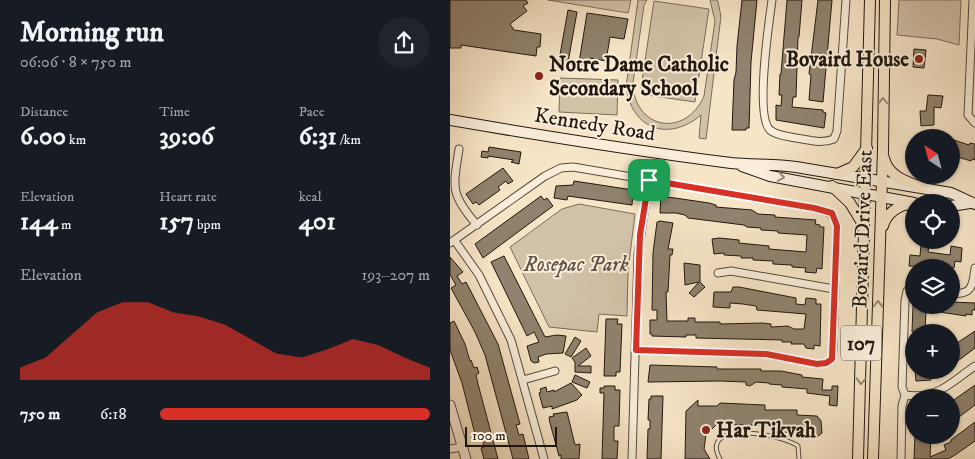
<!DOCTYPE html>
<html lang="en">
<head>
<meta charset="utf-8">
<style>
  :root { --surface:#171b24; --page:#20242c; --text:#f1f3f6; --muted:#9ea1a6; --accent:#d93025 }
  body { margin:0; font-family:"IM FELL DW Pica",serif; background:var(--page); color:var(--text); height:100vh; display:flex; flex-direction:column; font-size:19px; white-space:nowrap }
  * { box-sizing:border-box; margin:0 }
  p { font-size:16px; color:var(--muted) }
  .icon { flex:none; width:28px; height:28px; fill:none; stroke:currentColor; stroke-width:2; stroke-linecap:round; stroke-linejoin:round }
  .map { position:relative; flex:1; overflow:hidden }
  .side { display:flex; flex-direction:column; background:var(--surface); width:450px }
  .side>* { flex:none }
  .needle { width:32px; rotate:324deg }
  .fabs { position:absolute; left:455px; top:129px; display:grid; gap:10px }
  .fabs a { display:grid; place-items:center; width:55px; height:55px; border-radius:50%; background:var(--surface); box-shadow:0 1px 4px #0004; font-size:25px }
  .scale { position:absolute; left:15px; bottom:12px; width:92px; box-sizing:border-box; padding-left:5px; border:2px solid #20170e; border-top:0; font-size:14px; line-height:18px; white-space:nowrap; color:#20170e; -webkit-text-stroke:4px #faeedb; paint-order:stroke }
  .pin { position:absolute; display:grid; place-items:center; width:42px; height:42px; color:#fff; margin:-21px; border-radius:10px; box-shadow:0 2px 8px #0006 }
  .round { display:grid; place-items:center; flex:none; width:52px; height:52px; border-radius:26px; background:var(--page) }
  .headline { display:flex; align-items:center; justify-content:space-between; height:85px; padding:0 20px }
  h1 { font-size:28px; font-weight:700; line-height:38px }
  .metrics { display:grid; grid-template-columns:repeat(3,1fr); gap:8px; height:85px; padding:5px 20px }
  .metrics div { display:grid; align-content:center }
  .metrics b { font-size:25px; font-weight:700 }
  .metrics small { font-size:14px; font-weight:400 }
  .metrics p { font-size:14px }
  .chart { height:140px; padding:10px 20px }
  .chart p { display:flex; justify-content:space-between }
  .chart svg { width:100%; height:90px; margin-top:5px; fill:var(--accent); opacity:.7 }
  ul { padding:0 20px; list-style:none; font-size:16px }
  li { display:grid; grid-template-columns:80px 60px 1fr; align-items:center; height:38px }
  li i { height:12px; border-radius:6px; background:var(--accent) }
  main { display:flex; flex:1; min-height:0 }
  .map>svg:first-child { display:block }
  .green { fill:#d2c2a8; stroke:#796c5b }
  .building { fill:#90826e; stroke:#20170e }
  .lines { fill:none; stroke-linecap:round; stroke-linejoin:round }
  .service-casing { stroke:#564a3c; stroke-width:5 }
  .minor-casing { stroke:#564a3c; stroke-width:9 }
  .tertiary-casing { stroke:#564a3c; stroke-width:11 }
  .secondary-casing { stroke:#20170e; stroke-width:12 }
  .primary-casing { stroke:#20170e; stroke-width:12 }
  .service { stroke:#faeedb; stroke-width:3 }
  .minor { stroke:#faeedb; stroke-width:7 }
  .tertiary { stroke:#faeedb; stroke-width:9 }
  .secondary { stroke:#faeedb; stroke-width:10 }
  .primary { stroke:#f7e5c7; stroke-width:10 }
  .oneway { stroke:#968874 }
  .oneway2 { stroke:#988d7f }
  .route-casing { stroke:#fff; stroke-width:10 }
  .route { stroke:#d93025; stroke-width:6 }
  .poi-dot { fill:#8f2418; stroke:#faeedb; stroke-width:2 }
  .labels { text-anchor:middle; stroke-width:4; stroke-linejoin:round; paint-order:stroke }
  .shield { fill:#faeedb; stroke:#61584c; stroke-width:1 }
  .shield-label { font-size:20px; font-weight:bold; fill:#20170e }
  .poi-label { font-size:21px; font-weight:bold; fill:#20170e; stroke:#faeedb; text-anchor:start }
  .street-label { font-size:21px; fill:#20170e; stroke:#faeedb }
  .park-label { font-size:21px; font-style:italic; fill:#5e5344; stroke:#faeedb }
</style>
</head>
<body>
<main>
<section class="side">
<div class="headline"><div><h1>Morning run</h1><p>06:06 · 8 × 750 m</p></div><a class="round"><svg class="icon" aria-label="share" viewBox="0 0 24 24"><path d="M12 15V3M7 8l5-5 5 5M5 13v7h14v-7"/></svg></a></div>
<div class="metrics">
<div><p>Distance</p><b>6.00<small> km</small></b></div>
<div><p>Time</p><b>39:06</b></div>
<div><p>Pace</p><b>6:31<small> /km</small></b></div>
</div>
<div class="metrics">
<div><p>Elevation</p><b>144<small> m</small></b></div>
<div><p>Heart rate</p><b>157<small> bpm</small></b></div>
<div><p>kcal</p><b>401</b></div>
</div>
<div class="chart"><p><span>Elevation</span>193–207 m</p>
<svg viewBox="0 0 160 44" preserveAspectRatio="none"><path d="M0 44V38L10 33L20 22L30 11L40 6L50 6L60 11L70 13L80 17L90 24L100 31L110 33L120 29L130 24L140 27L150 33L160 38V44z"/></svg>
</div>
<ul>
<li><b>750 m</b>6:18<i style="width:100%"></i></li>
</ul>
</section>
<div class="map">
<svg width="525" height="459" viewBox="0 0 525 459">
  <rect width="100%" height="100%" fill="#f7e5c7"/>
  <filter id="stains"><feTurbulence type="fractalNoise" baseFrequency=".004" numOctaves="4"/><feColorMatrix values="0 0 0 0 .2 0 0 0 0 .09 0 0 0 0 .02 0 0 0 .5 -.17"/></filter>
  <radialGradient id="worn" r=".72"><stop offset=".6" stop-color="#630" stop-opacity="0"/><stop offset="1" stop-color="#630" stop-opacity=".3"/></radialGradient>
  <path class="green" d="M98,0H181L178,13Z
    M188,0H197L194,5L183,83C184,129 235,139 254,96L265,21L260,0H267L268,2L271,16L256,139L249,138L251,115C219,142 182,130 176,87Z
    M449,0H511L509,45L487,39L447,35Z
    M204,1L259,9L245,102L190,94Z
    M110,78L168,80L167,115L109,112Z
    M129,204L185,214L178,271L177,316L149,314L147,332L99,327L60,247L112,209Z"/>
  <path class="building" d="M0,0H76L78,3L73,6L77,11L60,24L64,30L91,34L90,47H87L86,56L11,45V48H0Z
    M292,0H307L301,62L299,128H296V130H282L284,80L286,72L287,46Z
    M337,0H352L349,37H348L346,97H343L342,107L373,110V112L376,113L374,128L326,120V105L331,106L332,95H329L330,74H331Z
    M368,0H382L373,102L359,100L361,75L359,74Z
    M118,10L127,12L117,68L108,66Z
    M137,13L178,19L174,39L160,37L156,61L140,58L137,71L128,69Z
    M464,49L476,50L474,68L463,67Z
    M478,95L493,96L491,108L484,107V125L471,126L470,111H476Z
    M501,139L519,145L520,143L525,144V160L522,159L521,161L501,155Z
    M39,147L71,152L69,164L61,162L64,160L38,156V158L31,157L32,151L38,152Z
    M53,168L63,181L58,184L56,181L48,187L50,190L29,205L26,202L23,204L16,194Z
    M124,181L183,190L182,205L132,198L118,196L117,200L104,198L106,186L123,185Z
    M91,196L94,200L97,198L103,206L33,258L25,244Z
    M211,196L259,203L266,205V207L302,210L308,214L325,215V217L366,220L365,224L370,225V227H374L372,269L367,268L366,273L355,272L356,268L342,267V265L323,264V261L303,260V258H291V256L274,255V253L264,254L262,239L269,238L289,240V243L319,246V249L356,252L357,235L328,233V231L311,230V228L297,227L294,225L238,218L235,215L226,213H210Z
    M210,221L223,223L218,249H223L222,255H220L218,292H216L217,321H238V318H245V322H270V324L313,323L321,324V327L338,326L344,329H354L356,314L307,310L306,306L293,304L280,303V308L263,307L264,292H281L283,287H289L346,298V304L355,305L356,298L366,299V304H371L370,346L364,345V349L356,348L354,344H341L342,342H332V340L246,338V335H236V337L202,336V334H200V320H207V310H202L203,253L207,222Z
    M471,244L479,245L478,252L500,255L501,246L512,248L511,262L505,261L504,268L459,266L460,255L470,256Z
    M54,256L95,337L107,335L116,336L113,353L96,354L88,357L89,362L84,363L81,361L77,346L89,342L84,332L77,336L41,262Z
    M0,257L13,272L7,276L12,284L16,282L48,344L70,424L66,425L69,435L73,434L79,459H63L35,355L25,332L1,288L6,285L0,275Z
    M234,263L250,265V282L255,287L244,297L239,293L249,282L235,285Z
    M501,302L525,303V310H522V315L516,314V316L476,310L475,332H462L463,305H501Z
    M156,319H168L167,324H172L170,372H166V376H154Z
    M4,321L15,344L20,361L21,360L24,368L27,367L29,373L26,375L28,384L48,459H34L31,448L34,447L32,437L26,438L12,383L0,350V323Z
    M525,331V348L505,363L501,359V347Z
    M125,337L131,341L121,357L115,354Z
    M136,348L141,356L128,366H141V373L125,372V362L122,358Z
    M200,365L267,367V369H311V371H331L352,375V377L373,379L372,390H382V386H388L387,406L379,405L380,396L357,393V389L332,387V385L319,384V383L306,382L300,386L296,385V382L270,381L198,382Z
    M465,370H488L480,376L481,380L466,381Z
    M125,375L140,382L137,388L122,382Z
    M121,383L132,395L127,400L102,409V406L93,408L89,393L91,392L90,389L96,387L97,392L104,390V392Z
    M525,385V405L505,420L501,415V402Z
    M154,386H165V390H170L169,426H164V441H168L167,459H152L154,393H150V388H154Z
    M201,396H213L211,459H197L198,429H200V420H198L199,399H201Z
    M248,400V406H267L270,403L315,405V410H347V415L367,416L371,421L372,433L367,437H352L348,433L325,432L320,426L267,424L256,435L254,449L260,459H235L236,411Z
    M117,412L125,445L130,444L129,459H111V455L109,456L100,423L99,417L104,416L103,414Z
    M525,422V441L505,455L498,459H464L465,435L481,436L480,457L496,450L494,445L501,442V440Z"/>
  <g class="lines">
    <defs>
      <path id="service" d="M270,459C248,419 332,434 348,446L349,459"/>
      <path id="minor" d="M322,0C319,22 305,116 320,130C327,136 337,136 346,138C359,140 371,144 384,139L387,131L396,0
        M523,0L518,115L525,123
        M9,149C3,188 0,194 27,225
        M5,241L29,275L61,340L94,459
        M0,243L95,176L111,168L123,167L364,208C376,211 384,212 387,226L383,351L382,359L376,363L367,364L316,354L186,350
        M268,273L281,271L384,289
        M501,293C522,296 523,285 525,268
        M73,380L105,371
        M455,395L452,387L455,301L457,291L464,287
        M455,395C487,400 500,383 525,366
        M0,449L12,447
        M182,459L188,254L199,180
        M451,459L452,406L455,395"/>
      <path id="tertiary" d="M0,405L16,459"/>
      <path id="secondary" d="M0,120C94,136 187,151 281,163C303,165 324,164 346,167L501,193L525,204
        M292,166L320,176L464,203
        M501,206L520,203"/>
      <path id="primary" d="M434,158C438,177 458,182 473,188
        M387,174L403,167L417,148
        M382,186L400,203L414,226
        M433,226C437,212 449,205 463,203
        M408,459L420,0
        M423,459L433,150L435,0"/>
    </defs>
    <use href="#service" class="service-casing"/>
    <use href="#minor" class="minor-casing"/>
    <use href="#tertiary" class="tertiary-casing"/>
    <use href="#secondary" class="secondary-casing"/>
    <use href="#primary" class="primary-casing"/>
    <use href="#service" class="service"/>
    <use href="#minor" class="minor"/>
    <use href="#tertiary" class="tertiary"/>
    <use href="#secondary" class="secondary"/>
    <use href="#primary" class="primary"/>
  </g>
  <defs><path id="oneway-chevron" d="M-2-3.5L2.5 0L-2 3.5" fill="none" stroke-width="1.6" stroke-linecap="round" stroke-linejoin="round" transform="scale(1.25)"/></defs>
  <g class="oneway">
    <use href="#oneway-chevron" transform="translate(433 101) rotate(-90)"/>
    <use href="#oneway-chevron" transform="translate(428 304) rotate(-89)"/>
    <use href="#oneway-chevron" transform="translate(411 381) rotate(91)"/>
  </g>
  <use class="oneway2" href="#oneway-chevron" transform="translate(331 177) rotate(10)"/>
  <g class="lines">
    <defs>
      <path id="route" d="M199,180L364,208L382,213L387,226L382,359L376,363L367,364L316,354L186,350L190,235Z"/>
    </defs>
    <use href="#route" class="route-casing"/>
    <use href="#route" class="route"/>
  </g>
  <g class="poi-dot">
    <circle cx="469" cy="59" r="5"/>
    <circle cx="89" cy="76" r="5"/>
    <circle cx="256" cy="430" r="5"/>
  </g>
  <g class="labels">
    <rect class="shield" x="391" y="325.5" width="40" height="35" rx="4"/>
    <g class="shield-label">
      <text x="411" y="350">107</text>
    </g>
    <g class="poi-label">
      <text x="459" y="66" text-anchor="end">Bovaird House</text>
      <text x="99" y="71">Notre Dame Catholic<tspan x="99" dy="24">Secondary School</tspan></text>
      <text x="266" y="437">Har Tikvah</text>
    </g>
    <g class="street-label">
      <text transform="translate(145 124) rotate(9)" y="7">Kennedy Road</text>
      <text transform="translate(412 229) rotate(-88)" y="7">Bovaird Drive East</text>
    </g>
    <g class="park-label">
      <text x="126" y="271">Rosepac Park</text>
    </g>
  </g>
  <rect width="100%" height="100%" filter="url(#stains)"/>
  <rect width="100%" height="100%" fill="url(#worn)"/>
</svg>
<div class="fabs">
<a><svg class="needle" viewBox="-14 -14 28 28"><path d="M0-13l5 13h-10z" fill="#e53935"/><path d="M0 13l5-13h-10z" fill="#9ea1a6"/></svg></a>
<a><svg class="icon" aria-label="locate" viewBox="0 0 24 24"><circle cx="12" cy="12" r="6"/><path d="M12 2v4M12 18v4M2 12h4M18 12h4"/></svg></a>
<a><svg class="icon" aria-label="layers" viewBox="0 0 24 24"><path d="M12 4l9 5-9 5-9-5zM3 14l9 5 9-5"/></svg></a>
<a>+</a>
<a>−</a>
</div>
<div class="scale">100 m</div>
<div class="pin" style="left:199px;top:180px;background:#1e9e55"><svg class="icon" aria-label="arrive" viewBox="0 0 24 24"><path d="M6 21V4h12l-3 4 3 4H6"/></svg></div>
</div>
</main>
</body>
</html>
